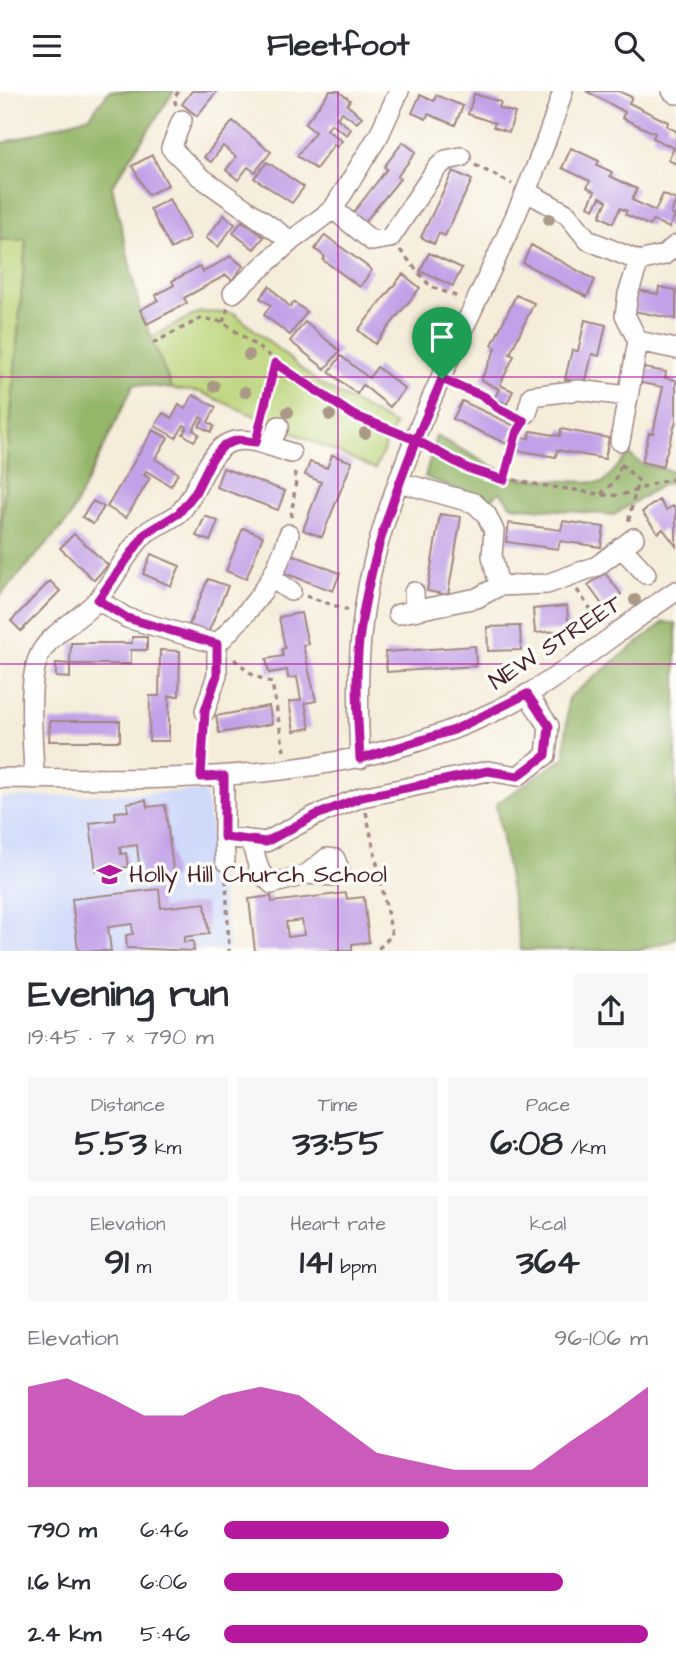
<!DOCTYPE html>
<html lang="en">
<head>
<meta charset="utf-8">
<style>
  :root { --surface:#fff; --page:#f7f7f7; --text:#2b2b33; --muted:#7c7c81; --accent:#b5179e }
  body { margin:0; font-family:"Architects Daughter",sans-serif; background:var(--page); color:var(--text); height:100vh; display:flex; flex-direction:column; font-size:26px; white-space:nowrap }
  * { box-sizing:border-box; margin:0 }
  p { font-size:23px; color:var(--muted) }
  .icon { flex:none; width:38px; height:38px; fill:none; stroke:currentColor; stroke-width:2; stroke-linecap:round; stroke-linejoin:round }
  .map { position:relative; height:860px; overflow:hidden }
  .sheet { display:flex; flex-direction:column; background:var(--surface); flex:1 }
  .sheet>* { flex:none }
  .pin { position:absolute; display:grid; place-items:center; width:60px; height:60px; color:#fff; margin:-72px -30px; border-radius:50% 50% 50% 0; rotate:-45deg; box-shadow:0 0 7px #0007 }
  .pin .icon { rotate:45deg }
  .round { display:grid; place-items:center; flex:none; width:74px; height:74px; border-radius:0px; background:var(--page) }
  .head { display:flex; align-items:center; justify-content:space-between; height:119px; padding:0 28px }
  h1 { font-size:38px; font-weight:800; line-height:52px }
  .metrics { display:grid; grid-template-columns:repeat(3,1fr); gap:10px; height:119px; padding:7px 28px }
  .metrics div { display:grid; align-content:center; border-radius:0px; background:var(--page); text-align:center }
  .metrics b { font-size:35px; font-weight:800 }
  .metrics small { font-size:19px; font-weight:400 }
  .metrics p { font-size:19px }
  .chart { height:196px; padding:14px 28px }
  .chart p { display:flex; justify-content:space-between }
  .chart svg { width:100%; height:126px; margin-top:7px; fill:var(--accent); opacity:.7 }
  ul { padding:0 28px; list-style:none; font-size:23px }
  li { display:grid; grid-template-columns:112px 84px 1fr; align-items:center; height:52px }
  li i { height:18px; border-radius:9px; background:var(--accent) }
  header { display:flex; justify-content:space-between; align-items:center; height:91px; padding:0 28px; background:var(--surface); font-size:32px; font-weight:800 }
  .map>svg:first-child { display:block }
  .built { fill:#cfdafa }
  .green { fill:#bbd479; stroke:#827a52; stroke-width:2 }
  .forest { fill:#94b669; stroke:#6f6a4a; stroke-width:2 }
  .building { fill:#c1a1e7; fill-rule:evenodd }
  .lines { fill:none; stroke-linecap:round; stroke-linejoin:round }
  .minor-casing { stroke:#a08682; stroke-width:22 }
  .path { stroke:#a08682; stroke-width:3.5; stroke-dasharray:5 5; stroke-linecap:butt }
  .minor { stroke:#fff; stroke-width:19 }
  .tree { fill:#aa9986 }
  .route-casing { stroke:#fff; stroke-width:14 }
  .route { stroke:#b5179e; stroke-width:9 }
  .grid { fill:none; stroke:#b5179e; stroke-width:2; stroke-opacity:0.55 }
  .labels { text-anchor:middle; stroke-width:7; stroke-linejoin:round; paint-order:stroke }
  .street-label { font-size:24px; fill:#4a1f2b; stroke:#fdfcf7 }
  .poi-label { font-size:24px; fill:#4a1f2b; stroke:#fdfcf7; text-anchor:start }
</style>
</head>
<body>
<header><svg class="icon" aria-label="menu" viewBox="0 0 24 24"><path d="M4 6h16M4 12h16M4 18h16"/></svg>Fleetfoot<svg class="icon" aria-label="search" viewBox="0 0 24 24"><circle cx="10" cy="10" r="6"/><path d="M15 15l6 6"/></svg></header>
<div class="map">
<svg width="676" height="860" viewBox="0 0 676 860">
  <rect width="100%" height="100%" fill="#fdfcf7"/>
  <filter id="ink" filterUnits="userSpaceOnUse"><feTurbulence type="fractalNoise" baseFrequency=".0143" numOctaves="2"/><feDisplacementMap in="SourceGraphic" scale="14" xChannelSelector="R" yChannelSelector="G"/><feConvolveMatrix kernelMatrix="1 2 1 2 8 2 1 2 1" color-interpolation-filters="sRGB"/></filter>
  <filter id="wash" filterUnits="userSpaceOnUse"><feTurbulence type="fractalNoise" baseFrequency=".00686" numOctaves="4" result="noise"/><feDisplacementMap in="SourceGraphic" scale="28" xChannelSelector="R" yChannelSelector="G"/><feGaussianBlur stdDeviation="1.57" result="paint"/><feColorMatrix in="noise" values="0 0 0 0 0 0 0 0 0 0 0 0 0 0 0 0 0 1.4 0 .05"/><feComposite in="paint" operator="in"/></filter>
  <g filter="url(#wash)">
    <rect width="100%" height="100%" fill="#f5edda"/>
    <path class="built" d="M205,700L230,859H0V707Z"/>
    <path class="green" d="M0,149H26L0,453Z
      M200,221L234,222L320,293L395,334L375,378L200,301L172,298L151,246Z"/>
    <path class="forest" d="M109,0H174L112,95L140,219L172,298L134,293L69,428L0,505V453L26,149H0V53L90,25Z
      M436,345L515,387L603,392L629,363L642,373L676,381V395L665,392L614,424L512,415L500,401L488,410L425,386Z
      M664,531L676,533V848L640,859H521L496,713L565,666L568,607Z"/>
    <g id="blocks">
      <path class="building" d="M192,0H217L197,25L182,13Z
        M330,0H338L350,9L347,14L362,26L357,32L342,21L337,27L351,38L347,44L331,33L327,39L342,50L337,56L334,54L316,78L297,65L315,41L305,33Z
        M586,0H618L632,6L629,12L668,31L667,35L676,40V73L668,69L674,57L653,47L655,42L622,27L625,21Z
        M474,3L501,11L499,17L515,22L509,41L493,36L495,32L468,23Z
        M420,4L434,10L436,4L463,15L455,34L428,23L426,28L412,22Z
        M233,30L271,61L255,81L248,76L238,89L226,79L236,66L223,55L211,71L204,66Z
        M403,51L416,61L397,86L400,88L365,131L353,122L387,78L384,76Z
        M571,57L599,70L597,74L612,81L610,85L637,98L632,109L655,120L663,103L676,109L671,123L675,125L669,137L653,129L650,135L625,123L627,120L620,117L613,132L600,125L607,110L600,106L594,118L588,115L595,100L587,96L590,90L562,77Z
        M152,64L168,94L148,104L132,75Z
        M267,71L304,96L292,112L254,87Z
        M453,80L472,89L445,145L439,142L434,153L421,146Z
        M169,108L190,148L171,158L150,118Z
        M224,124L235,133L218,156L206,147Z
        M242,130L264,146L254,158L233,142Z
        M325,144L372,179L360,196L323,169L325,166L315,158Z
        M531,154L595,189L587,206L523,172Z
        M429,162L462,177L453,195L420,180Z
        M231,165L243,175L232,189L226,184L184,207L187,212L147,233L140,219L158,209L156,204L174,194L172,190L200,175L203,181Z
        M403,183L420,197L375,253L358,239Z
        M269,195L290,216L294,211L307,221L290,244L264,224L271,214L260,207Z
        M659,196L676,199V228L633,220L637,199L658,203Z
        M516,204L534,212L510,263L514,265L500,294L513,300L507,313L494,308L499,298L481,289L496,257L492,254Z
        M585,229L606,234L599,265L592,263L585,293L565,288L572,259L578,260Z
        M305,231L340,260L325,278L290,250Z
        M341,265L369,287L377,276L405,298L390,316L363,294L357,303L329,281Z
        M639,276L666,281L665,287L676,289V330L662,376L642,371L649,342H653L663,296L636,291Z
        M193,304L216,316L208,331L214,335L211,341L199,335L203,328L200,326L193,339L199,343L194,350L183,343L187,336L184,334L176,347L155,335L163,322L172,327L179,314L185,318Z
        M462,310L515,335L507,353L453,328Z
        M561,338L609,347L605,368L557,359L556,366L516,359L519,346L529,347L531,340L560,345Z
        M153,339L168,347L155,368L178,382L171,395L146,380L144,384L150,387L126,427L107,416Z
        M332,364L352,371L322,446L303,439L321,391L305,384L310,371L327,377Z
        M223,377L285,400L278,419L216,396Z
        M659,409L666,419L673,415L676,418V455L663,438L658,442L642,421Z
        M93,410L104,416L93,433L82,426Z
        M440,423L461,426L448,504L427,500Z
        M205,425L218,430L210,450L196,445Z
        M563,430L604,436L601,456L560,450L558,458L506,451L509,432L561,439Z
        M243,437L263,445L246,488L226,480Z
        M74,443L108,474L94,489L60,457Z
        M151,463L180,475L171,495L143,483Z
        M291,463L340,482L333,500L284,482Z
        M605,482L621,503L604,516L588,494Z
        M208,488L228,495L208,542L189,534Z
        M50,490L60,500L21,540L11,530Z
        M567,515L569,539L535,542L533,518Z
        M301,522L308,553L303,554L316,610L305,612L310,637L294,640L289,611L301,609L297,586L288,587L287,579L269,582L266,568L283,565L282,558L285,557L279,526Z
        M520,535L521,559L488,560L487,536Z
        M132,546H147V559H131V573H70L71,552H132Z
        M475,555L476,575L387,581L385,561Z
        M160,559L180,560L179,605H169V650H149L150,605H159Z
        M56,572L70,573V587L56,586Z
        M269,615L272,633L219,642L216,625Z
        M50,630H120V650H49Z
        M146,709L147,716L165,714L174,787L141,791L137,754L120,756L121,763L126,762L128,776L96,780L90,732L116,729L115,721L128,720L127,712Z
        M159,798L161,817L205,812L209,843L184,846V851L193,850L194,860L127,857L126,844L133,843L132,833L108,836L111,860H78L72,808Z
        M346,802L347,808L364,806L369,851L352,853V860H255L249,808L271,805L272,811ZM302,829L304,844L288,846L286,831Z"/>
    </g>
  </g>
  <g filter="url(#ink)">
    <use href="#blocks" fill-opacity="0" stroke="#a08682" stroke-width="2"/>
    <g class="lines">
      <defs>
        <path id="minor" d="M672,0L676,3
          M182,29L171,57L199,85L291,150
          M527,101L567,123L588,149L639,170L664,164L676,154
          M333,118L372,150L390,147L437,77L446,69L461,66
          M233,202L291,150L333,118L379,44L399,0
          M638,250L676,258
          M527,322L532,305L579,299L627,305
          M620,350L638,250L625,224L628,203L639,170
          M269,355L279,335
          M399,391L474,412L486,423L494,440L492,465L499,495
          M621,456L646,483
          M273,488L291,500
          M414,501L415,520
          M98,509L127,527L217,553
          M398,523L477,507L499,495L547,493L597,475L634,447
          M205,620L217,584V553C252,517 275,492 289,443
          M360,668C357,602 357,537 373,473C414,307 513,162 563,0
          M224,685V746L266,751L314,725L362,706L488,680L518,685L546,664L549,635L527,603
          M0,687C180,689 367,695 528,603C580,573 626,533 676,500
          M34,688C34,654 25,590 41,561C55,538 83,527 99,507C115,488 127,459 146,442C156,433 172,430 181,420C197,402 207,365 225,354C244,342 272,356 291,362
          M224,746L225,770
          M251,751L260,781L272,793L307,783L327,767L335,768L340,780L334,785L307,783"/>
      </defs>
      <use href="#minor" class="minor-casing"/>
      <path class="path" d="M176,14L174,7L179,0
        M475,74L512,93
        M400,159L430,195L458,206
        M223,231L228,217
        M153,252L202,227L223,231L353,325L398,342
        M457,294L485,306L511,324
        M262,327L275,272
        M430,357C483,386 517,391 575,399C590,401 609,407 624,403C643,399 656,389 676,388
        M621,373L638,389L628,432
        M504,389L519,338
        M601,403L615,390L621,374
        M291,426L296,390L294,378
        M577,499L601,533
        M306,505L348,519
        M234,568L253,584L272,592L284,660
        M202,670L204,636
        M366,721L392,844L376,860
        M226,788L229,860"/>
      <use href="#minor" class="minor"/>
    </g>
    <g class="tree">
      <circle cx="549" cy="128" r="6"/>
      <circle cx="249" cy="264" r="6"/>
      <circle cx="214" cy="295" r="6"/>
      <circle cx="245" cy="301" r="6"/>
      <circle cx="288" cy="321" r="6"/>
      <circle cx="330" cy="324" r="6"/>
      <circle cx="365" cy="342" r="6"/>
      <circle cx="635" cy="509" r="6"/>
    </g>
  </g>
  <g class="lines" filter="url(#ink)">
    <defs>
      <path id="route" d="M442,288L416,349L353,324L275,272L256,351L238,349L224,354L212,368L195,402L179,422L145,443L98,509L127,527L217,553V584L205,620L201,686L224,685V746L266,751L314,725L362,706L488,680L518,685L546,664L549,635L527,603L454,639L360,668C358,630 355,588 359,550C367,480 390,415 416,349L467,377L504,389L516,343L524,330L498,317L485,306L442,288"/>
    </defs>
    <use href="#route" class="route-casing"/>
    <use href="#route" class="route"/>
  </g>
  <path class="grid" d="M338,0V860M0,286H676M0,573H676"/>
  <defs>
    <symbol id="school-bare" viewBox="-9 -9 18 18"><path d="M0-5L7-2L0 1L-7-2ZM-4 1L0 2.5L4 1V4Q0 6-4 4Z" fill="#b5179e" stroke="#fdfcf7" stroke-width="2.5" paint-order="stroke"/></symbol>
  </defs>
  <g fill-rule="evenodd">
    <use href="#school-bare" x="92" y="766" width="35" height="35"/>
  </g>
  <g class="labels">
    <g class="street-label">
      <text transform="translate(555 551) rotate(-33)" y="8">NEW STREET</text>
    </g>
    <g class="poi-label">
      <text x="129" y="791">Holly Hill Church School</text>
    </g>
  </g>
</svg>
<div class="pin" style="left:442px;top:288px;background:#1e9e55"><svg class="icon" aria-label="arrive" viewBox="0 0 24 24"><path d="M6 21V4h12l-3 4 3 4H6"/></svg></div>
</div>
<section class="sheet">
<div class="head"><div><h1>Evening run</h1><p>19:45 · 7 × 790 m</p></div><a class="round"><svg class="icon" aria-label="share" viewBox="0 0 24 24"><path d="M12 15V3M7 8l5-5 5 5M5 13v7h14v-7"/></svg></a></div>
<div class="metrics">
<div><p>Distance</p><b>5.53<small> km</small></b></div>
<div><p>Time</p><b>33:55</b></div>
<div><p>Pace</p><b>6:08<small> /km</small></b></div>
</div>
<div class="metrics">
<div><p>Elevation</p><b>91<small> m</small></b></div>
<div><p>Heart rate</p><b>141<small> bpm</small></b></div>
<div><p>kcal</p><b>364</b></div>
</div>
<div class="chart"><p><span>Elevation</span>96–106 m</p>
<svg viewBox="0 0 160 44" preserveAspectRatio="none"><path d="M0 44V9L10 6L20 12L30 19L40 19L50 12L60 9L70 12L80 22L90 32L100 35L110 38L120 38L130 38L140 28L150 19L160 9V44z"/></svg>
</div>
<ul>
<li><b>790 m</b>6:46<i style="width:53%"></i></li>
<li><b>1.6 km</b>6:06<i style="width:80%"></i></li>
<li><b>2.4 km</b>5:46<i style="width:100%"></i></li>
</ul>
</section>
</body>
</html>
